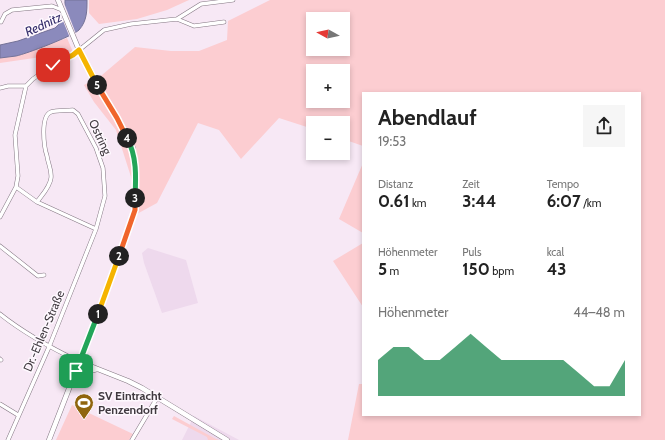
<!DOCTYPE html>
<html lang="de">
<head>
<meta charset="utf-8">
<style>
  :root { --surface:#fff; --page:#f6f6f6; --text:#222; --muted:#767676; --accent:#0b8043 }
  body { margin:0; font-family:Cabin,sans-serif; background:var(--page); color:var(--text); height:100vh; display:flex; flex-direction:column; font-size:15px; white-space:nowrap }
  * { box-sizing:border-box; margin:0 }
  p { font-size:13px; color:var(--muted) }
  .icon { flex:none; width:22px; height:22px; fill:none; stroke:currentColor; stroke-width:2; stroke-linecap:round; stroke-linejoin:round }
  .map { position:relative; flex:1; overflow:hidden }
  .panel { position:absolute; left:362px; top:92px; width:279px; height:324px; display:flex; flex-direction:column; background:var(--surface); border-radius:0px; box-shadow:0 2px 6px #0003 }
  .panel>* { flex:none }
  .needle { width:26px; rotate:278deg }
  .buttons { position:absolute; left:306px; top:12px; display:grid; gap:8px }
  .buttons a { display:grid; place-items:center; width:44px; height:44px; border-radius:0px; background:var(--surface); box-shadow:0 2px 6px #0003; font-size:20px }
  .pin { position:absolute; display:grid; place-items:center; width:34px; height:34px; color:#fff; margin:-17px; border-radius:8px; box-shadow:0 2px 6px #0006 }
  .km { position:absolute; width:20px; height:20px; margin:-10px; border-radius:50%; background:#222; color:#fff; font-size:11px; line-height:20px; text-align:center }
  .round { display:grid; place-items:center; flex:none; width:42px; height:42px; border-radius:0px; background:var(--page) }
  .head { display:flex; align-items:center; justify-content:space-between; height:68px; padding:0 16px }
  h1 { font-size:22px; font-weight:700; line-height:30px }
  .figures { display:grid; grid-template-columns:repeat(3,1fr); gap:6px; height:68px; padding:4px 16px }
  .figures div { display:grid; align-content:center }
  .figures b { font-size:17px; font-weight:700 }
  .figures small { font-size:11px; font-weight:400 }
  .figures p { font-size:11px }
  .chart { height:112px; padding:8px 16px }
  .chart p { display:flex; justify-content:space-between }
  .chart svg { width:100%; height:72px; margin-top:4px; fill:var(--accent); opacity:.7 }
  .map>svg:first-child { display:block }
  .built { fill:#eed9ed }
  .green { fill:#fccdd1; fill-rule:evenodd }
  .water { fill:#8b8abc; stroke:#747297 }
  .pier { fill:#f7e8f5 }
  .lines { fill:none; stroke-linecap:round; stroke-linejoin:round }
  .minor-casing { stroke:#847783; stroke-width:4.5 }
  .secondary-casing { stroke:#847783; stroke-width:5.5 }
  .minor { stroke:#fff; stroke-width:3.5 }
  .secondary { stroke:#fff; stroke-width:4.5 }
  .split-1-casing { stroke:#fff; stroke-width:8 }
  .split-2-casing { stroke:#fff; stroke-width:8 }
  .split-3-casing { stroke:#fff; stroke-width:8 }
  .split-4-casing { stroke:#fff; stroke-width:8 }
  .split-5-casing { stroke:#fff; stroke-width:8 }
  .split-6-casing { stroke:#fff; stroke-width:8 }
  .split-1 { stroke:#22a559; stroke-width:5 }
  .split-2 { stroke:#f5b400; stroke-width:5 }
  .split-3 { stroke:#f0652b; stroke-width:5 }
  .split-4 { stroke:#22a559; stroke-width:5 }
  .split-5 { stroke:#f0652b; stroke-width:5 }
  .split-6 { stroke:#f5b400; stroke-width:5 }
  .labels { text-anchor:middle; stroke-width:3; stroke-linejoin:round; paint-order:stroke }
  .street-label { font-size:12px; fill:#403a40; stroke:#fef8fe }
  .poi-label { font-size:12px; font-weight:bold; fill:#403a40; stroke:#fef8fe; text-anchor:start }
  .water-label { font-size:13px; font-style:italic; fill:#352e6b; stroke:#fef8fe }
</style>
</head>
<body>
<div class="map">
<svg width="665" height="440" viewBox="0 0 665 440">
  <rect width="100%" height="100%" fill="#f7e8f5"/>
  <path class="built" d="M148,248L186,260L198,303L162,313L144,263L142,253Z
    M194,416L239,440H182Z"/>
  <path class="green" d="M89,0H189L167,10L137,19L99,24L89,13Z
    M270,0H665V440H348L359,384H363V415H640V93H363V146L343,139V123H313V129L279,118L241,159L219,130L198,123L157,203L135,215L137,192L132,180L116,130L94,102L84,85L102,75L135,47L171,51H199L227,40L228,21ZM313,19H343V49H313ZM313,71H343V101H313Z
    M67,38L73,52L44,66L41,57L0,63V58L17,56Z
    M363,163V233L339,219Z
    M363,243V307L333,261Z
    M72,405L133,434L129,440H56Z
    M174,416L214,438L219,440H208L207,437L172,419Z"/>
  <path class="water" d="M65,0H87C87,11 87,21 79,30C73,36 26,54 16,56C11,57 5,57 0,58V45L18,41L55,28C64,21 65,10 65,0Z"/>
  <path class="pier" d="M64,3L76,34L70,38L61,16Z"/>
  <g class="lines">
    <defs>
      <path id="minor" d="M177,19L194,26L224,22
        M1,22L5,14L12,10L52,6L62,10
        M0,88L8,86H26
        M16,187L37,202L96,229
        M0,217L16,187L18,176L15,135L26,86L33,79L53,65L73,55L104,30L131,24L177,19L201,4L233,0
        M0,246L38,276L44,275
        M0,314C25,334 51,348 80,362
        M0,359L1,360
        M0,404L18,415
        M8,440L49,347L96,229L105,196L103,168L96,148L78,114L73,110C66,111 57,110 51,112C40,116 44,147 47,156C48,164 52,170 51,178C50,187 42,195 37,202
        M132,440L157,398"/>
      <path id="secondary" d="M80,362L128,381L142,388L227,440
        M72,383L83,373L97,369
        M49,440L84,350L130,226L135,210L136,176L133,148L79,50L58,0"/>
    </defs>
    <use href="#minor" class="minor-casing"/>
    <use href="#secondary" class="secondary-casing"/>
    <use href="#minor" class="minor"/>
    <use href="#secondary" class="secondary"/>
  </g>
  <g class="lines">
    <defs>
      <path id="split-1" d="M76,371L98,314"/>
      <path id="split-2" d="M98,314L119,256"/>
      <path id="split-3" d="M119,256L135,210V198"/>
      <path id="split-4" d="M127,138C137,156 136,177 135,198"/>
      <path id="split-5" d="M97,85L117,118L127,138"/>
      <path id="split-6" d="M53,65L73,55L79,50L97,85"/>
    </defs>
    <use href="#split-1" class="split-1-casing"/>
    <use href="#split-2" class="split-2-casing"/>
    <use href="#split-3" class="split-3-casing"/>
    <use href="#split-4" class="split-4-casing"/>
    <use href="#split-5" class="split-5-casing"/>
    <use href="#split-6" class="split-6-casing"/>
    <use href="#split-1" class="split-1"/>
    <use href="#split-2" class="split-2"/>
    <use href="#split-3" class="split-3"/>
    <use href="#split-4" class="split-4"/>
    <use href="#split-5" class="split-5"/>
    <use href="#split-6" class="split-6"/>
  </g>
  <defs>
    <symbol id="stadium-pin" viewBox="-11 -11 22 30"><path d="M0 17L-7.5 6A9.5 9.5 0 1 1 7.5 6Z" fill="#90650d" stroke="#fef8fe"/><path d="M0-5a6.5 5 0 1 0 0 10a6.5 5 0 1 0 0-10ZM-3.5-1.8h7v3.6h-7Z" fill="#fff"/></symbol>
  </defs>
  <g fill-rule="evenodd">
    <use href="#stadium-pin" x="73" y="392" width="22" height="30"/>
  </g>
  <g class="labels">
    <g class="street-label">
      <text transform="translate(100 137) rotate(65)" y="4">Ostring</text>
      <text transform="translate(44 331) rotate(-67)" y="4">Dr.-Ehlen-Straße</text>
    </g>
    <g class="poi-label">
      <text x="98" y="400">SV Eintracht<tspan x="98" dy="14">Penzendorf</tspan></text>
    </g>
    <g class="water-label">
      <text transform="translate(43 24) rotate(-25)" y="5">Rednitz</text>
    </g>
  </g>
</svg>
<div class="buttons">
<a><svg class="needle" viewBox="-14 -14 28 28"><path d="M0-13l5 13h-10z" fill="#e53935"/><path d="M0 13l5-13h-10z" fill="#767676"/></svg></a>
<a>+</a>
<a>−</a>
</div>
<div class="pin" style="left:76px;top:371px;background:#1e9e55"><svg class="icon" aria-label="arrive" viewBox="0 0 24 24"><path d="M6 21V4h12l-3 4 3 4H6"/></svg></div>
<div class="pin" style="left:53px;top:65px;background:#d93025"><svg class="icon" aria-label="check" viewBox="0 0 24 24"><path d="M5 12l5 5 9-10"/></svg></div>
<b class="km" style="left:98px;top:314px">1</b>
<b class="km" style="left:119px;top:256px">2</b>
<b class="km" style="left:135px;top:198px">3</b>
<b class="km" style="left:127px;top:138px">4</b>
<b class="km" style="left:97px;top:85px">5</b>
<section class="panel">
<div class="head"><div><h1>Abendlauf</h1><p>19:53</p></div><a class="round"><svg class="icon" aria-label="share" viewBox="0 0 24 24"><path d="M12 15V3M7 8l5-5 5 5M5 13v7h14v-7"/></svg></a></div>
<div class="figures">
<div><p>Distanz</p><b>0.61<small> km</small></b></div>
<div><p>Zeit</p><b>3:44</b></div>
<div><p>Tempo</p><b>6:07<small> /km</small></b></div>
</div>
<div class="figures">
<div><p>Höhenmeter</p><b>5<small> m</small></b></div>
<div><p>Puls</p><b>150<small> bpm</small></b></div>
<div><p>kcal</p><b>43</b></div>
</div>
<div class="chart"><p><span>Höhenmeter</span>44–48 m</p>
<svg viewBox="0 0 160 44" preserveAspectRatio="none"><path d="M0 44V22L10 14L20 14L30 22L40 22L50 14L60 6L70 14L80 22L90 22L100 22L110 22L120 22L130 30L140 38L150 38L160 22V44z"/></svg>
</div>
</section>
</div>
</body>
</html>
